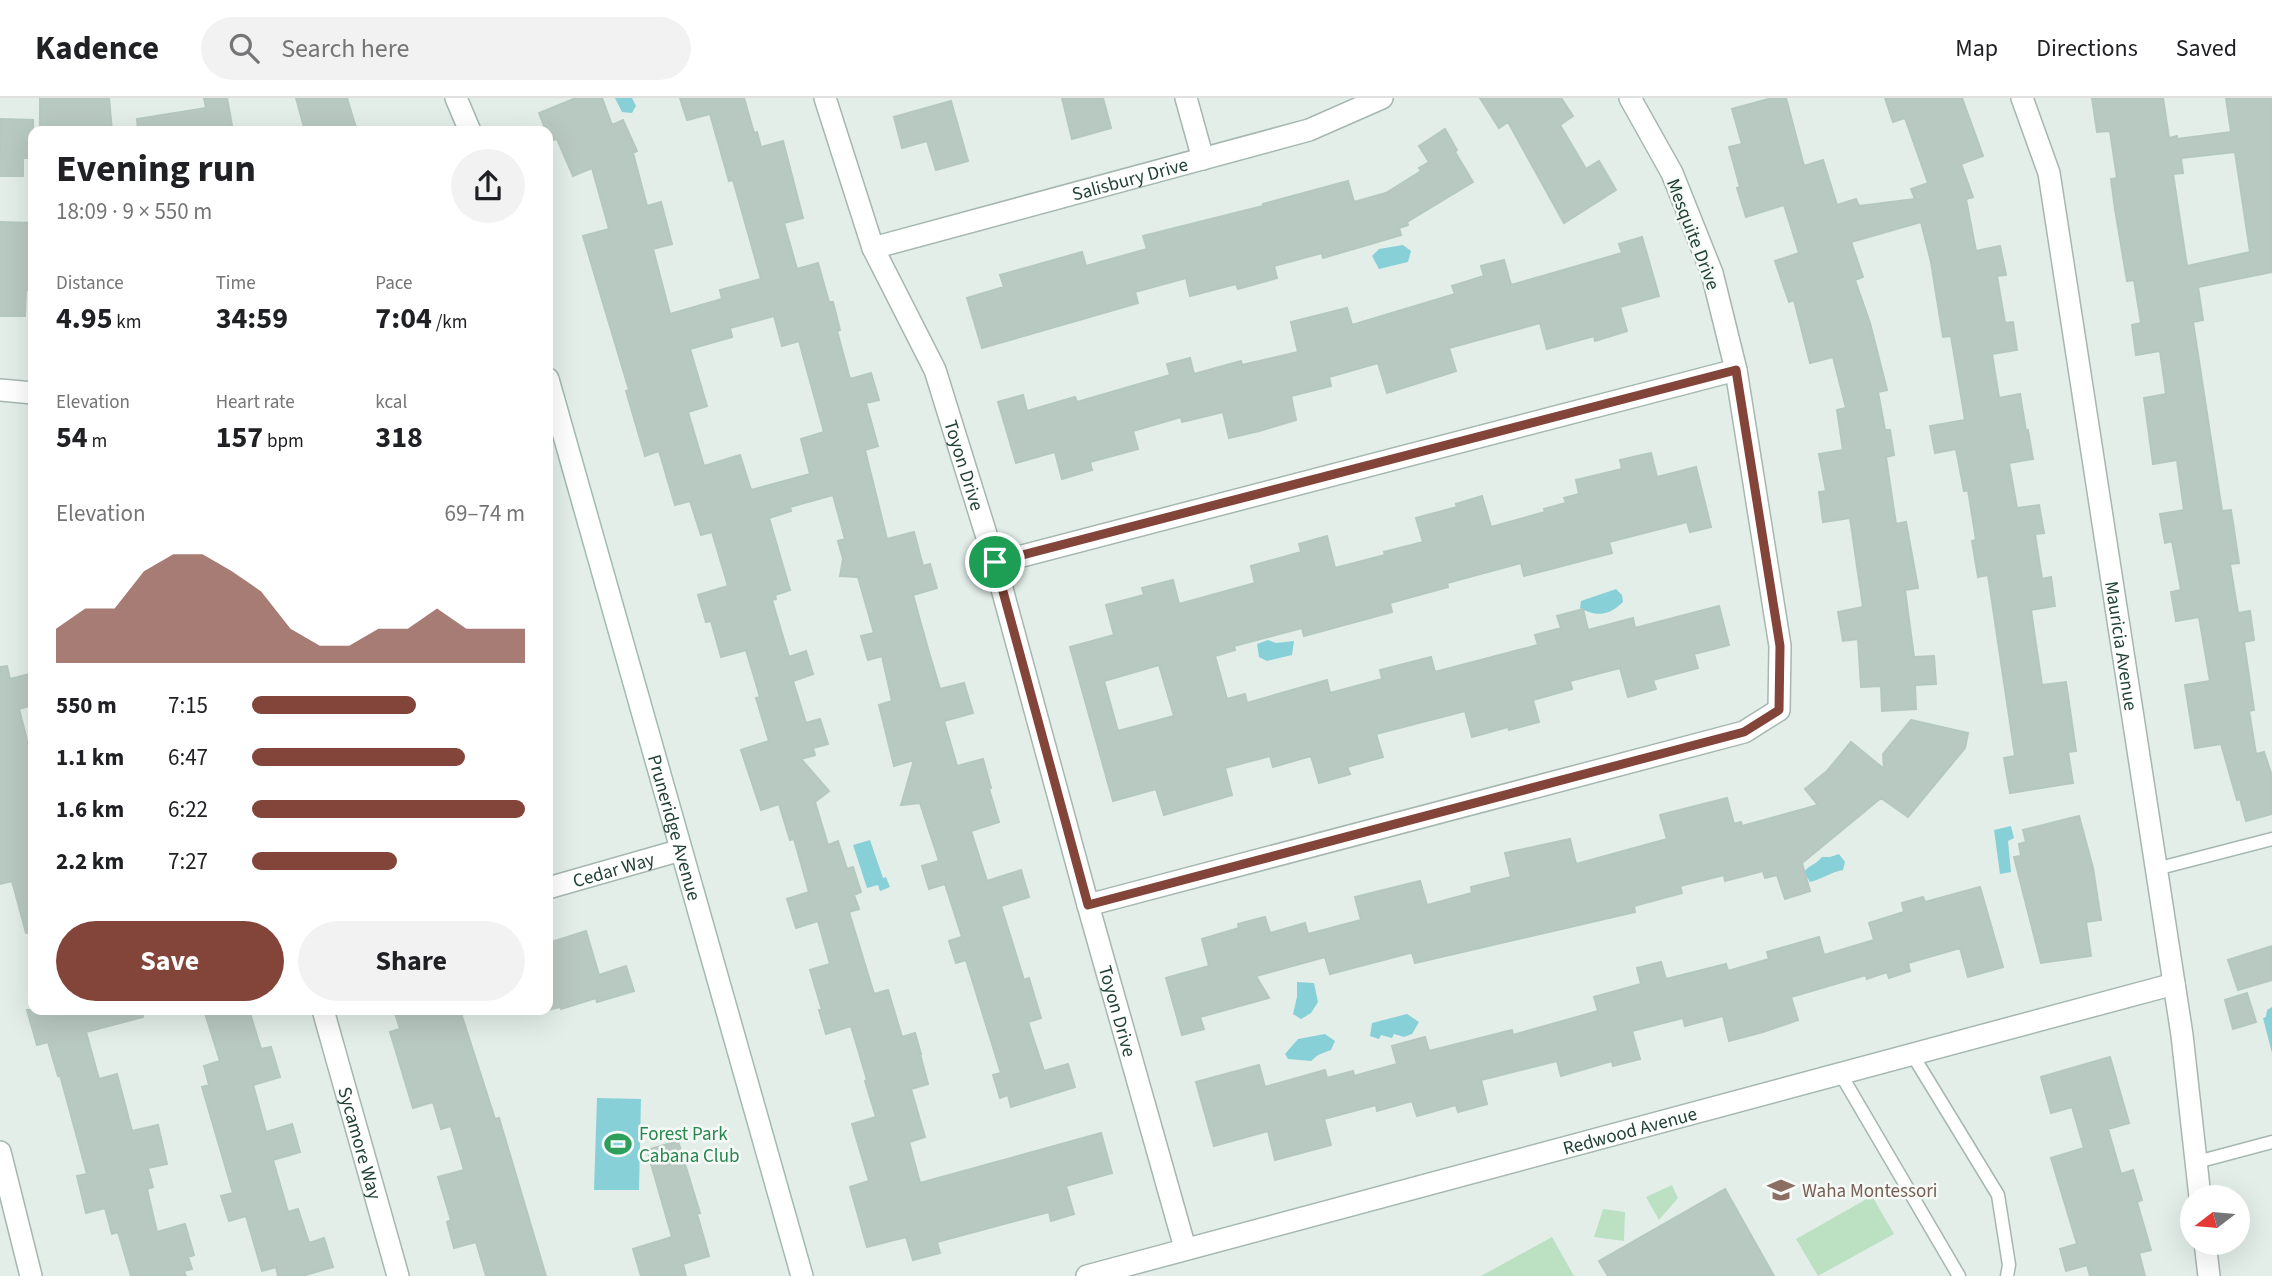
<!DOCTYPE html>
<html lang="en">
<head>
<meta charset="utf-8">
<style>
  :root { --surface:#fff; --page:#f2f2f2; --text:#202124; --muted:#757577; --line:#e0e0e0; --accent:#83453a }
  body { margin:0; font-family:"Source Sans 3",sans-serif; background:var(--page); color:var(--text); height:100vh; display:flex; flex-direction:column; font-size:26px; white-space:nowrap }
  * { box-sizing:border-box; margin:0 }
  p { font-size:23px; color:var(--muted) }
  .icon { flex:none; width:38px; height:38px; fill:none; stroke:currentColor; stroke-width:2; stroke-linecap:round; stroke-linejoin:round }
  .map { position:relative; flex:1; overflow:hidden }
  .side { position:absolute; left:28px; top:28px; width:525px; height:889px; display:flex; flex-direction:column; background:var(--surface); border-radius:14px; box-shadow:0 7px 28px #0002 }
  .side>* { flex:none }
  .needle { width:46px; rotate:254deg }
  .tools { position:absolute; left:2180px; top:1087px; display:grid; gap:14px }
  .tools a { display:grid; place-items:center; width:70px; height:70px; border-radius:50%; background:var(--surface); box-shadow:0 7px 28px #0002; font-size:35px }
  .pin { position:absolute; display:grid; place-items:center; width:60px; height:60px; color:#fff; margin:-30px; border:4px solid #fff; border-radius:50%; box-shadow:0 2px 7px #0007 }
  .round { display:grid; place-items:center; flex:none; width:74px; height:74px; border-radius:37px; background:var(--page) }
  .head { display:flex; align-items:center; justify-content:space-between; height:119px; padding:0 28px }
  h1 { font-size:38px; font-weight:700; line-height:52px }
  .figures { display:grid; grid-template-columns:repeat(3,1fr); gap:10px; height:119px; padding:7px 28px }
  .figures div { display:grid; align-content:center }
  .figures b { font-size:30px; font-weight:700 }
  .figures small { font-size:19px; font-weight:400 }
  .figures p { font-size:19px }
  .chart { height:196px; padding:14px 28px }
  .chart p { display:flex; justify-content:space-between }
  .chart svg { width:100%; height:126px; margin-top:7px; fill:var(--accent); opacity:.7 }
  .button { display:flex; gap:14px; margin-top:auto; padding:14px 28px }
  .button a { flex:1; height:80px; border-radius:42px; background:var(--accent); color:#fff; font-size:28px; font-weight:700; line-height:80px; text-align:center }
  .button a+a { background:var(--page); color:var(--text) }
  ul { padding:0 28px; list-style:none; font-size:23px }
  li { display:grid; grid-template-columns:112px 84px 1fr; align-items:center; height:52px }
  li i { height:18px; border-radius:9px; background:var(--accent) }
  header { display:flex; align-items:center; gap:42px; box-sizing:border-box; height:98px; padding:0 35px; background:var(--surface); border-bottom:2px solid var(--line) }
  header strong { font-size:33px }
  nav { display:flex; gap:38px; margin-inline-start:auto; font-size:24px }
  .search { width:490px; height:63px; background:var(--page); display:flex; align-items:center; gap:18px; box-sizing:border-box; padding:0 24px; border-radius:38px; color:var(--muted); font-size:26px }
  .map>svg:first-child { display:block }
  .green { fill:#bbe1c2 }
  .water { fill:#88d0d7 }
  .building { fill:#b8c9c1; stroke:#b5c8bf; stroke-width:2; fill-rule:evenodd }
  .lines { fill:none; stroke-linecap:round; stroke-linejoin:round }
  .lane-casing { stroke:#a5b7b0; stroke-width:15 }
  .street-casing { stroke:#a5b7b0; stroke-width:24 }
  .secondary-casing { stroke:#a1bbb0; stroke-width:24 }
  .lane { stroke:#fff; stroke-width:12 }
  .street { stroke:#fff; stroke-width:21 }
  .secondary { stroke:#fff; stroke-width:21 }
  .route-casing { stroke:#fff; stroke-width:14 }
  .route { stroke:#83453a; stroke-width:9 }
  .labels { text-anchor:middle; stroke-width:5; stroke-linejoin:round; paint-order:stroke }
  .street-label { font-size:19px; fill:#214136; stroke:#f5faf7 }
  .leisure-label { font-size:19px; fill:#27864d; stroke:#f5faf7; text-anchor:start }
  .education-label { font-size:19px; fill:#785e54; stroke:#f5faf7; text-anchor:start }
</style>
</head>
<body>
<header>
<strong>Kadence</strong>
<div class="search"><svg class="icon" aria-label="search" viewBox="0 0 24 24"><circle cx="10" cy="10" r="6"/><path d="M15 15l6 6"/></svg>Search here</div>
<nav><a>Map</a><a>Directions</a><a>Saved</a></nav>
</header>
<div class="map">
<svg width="2272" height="1178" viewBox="0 0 2272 1178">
  <rect width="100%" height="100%" fill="#e3eee9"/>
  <path class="green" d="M1672,1087L1678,1100L1659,1122L1646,1099Z
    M1872,1098L1894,1136L1818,1178L1796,1141Z
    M1603,1111L1625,1114L1624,1143L1594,1139Z
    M1552,1139L1574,1178H1481Z"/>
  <path class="water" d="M615,0H632L636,8L632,15L622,14Z
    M1403,147L1411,153L1408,164L1379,171L1372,158L1379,151Z
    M1616,491L1622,497L1623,504C1609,518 1596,519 1580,510L1581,503Z
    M1268,542L1276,545L1294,543L1292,557L1267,563L1259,559L1257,546Z
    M2011,728L2014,740L2008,743L2011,774L2000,776L1994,732Z
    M870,742L883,780L886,779L890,789L880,793L878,787L867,790L853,747Z
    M1839,756L1845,764L1843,772C1831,774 1822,781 1810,784L1804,774C1809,767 1817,766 1822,759H1830Z
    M1297,884L1314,885L1318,904L1311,915L1301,921L1293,916L1297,899Z
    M2272,909V955L2263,920L2266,919L2267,912Z
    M1407,916L1419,924L1412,936L1404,939L1394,936L1392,940L1381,937L1379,941L1370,938L1372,925Z
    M1325,936L1335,943L1331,952L1318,957L1311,963L1288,961L1285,956L1298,941Z
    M597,1000L641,1001L639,1092H594Z"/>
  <path class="building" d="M40,0H109L112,33H40Z
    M204,0H227L233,33H138L137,21L206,10Z
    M296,0H347L357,33H305Z
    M576,0H602L612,27L623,22L637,53L633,55L647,108L661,104L672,146L653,151L670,216L722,201L720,192L761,181L733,82L729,83L710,16L687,22L680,0H744L754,35L757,34L761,49L783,43L803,120L784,125L797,171L818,165L829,204H833L840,232L837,233L850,281L871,275L879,302L866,305L878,348L865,352L887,441L914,434L923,468L930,466L937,490L913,497L928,551L940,591L964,585L973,615L944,623L957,668L983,661L991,690L989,691L999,724L971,733L987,783L1021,772L1029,799L1001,808L1024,882L1029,880L1041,920L1028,924L1044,973L1068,966L1075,989L1011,1009L1008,997L1000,1000L993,977L1001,975L966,862L956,865L949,843L962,839L945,786L929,791L922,768L939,763L920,705L901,707L914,662L894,668L879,607L892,603L882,558L868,562L861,538L874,535L858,479L840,478L843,461L838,443L845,441L833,397L790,409L791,413L769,420L790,492L775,497L776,501L772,502L789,559L806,553L813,576L793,583L806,625L820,621L828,646L813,650L815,657L801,661L829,693L815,704L828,747L838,743L847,771L853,769L861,794L854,797L859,811L849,814L874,896L888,892L902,939L915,935L921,956H920L928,986L911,991L925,1039L909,1044L920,1085L1101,1035L1112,1075L1066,1088L1074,1116L1051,1123L1049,1114L937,1144L940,1155L913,1162L906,1139L867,1149L850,1089L869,1083L852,1026L876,1019L865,983L867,982L851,928L826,936L819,912H822L810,872L830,866L818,823L796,830L787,801L809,794L794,741L790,742L779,706L761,712L741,652L769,643L756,600L760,599L746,552L721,559L711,523L706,524L698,497L728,488L712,434L701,437L690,403L675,407L659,353L645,358L626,293L629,292L583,138L609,131L592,70L573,78L557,41L550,43L539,15ZM774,218L782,248L799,243L824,334L801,341L810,376L751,392L740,357L704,368L688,314L707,308L690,251L732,239L730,230Z
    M1062,0H1103L1111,30L1072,41Z
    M1480,0H1561L1573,18L1560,27L1586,71L1599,63L1616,92L1564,125L1508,24L1499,30Z
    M1772,0H1786L1804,68L1823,62L1837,107L1856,101L1859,108L1915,101L1911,91L1928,85L1905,20L1893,24L1885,0H1962L1983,58L1961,66L1973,99L1966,101L1976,153L2000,148L2006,177L1997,178L2005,225L2013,224L2017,252L1992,256L1999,300L2020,296L2026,333L2028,332L2033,361L2009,365L2017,410L2039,407L2044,435L2035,436L2042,481L2051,479L2055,508L2031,512L2042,587L2066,584L2076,653L2068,654L2073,685L2010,695L2004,660L2015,658L1988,477L1978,479L1972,443L1976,442L1968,392L1964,393L1956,351L1935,355L1930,328L1965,322L1951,238L1943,239L1931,164L1921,124L1851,144L1863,179L1855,182L1870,225L1887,292L1878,294L1885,332H1890L1894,357L1886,359L1896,426L1906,424L1918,490L1905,492L1914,559L1934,558L1936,586L1915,587L1916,611L1882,613L1881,588L1861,589L1858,541L1843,543L1838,514L1863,509L1850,420L1823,424L1819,394L1826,393L1819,356L1843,352L1837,312L1846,310L1833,259L1810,265L1794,202L1789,204L1775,163L1799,155L1784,107L1746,119L1737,90L1740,89L1729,49L1742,46L1732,11Z
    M2092,0H2163L2169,40L2177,38V41L2231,34L2226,0H2272V174L2198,189L2203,222L2193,224L2222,413L2231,412L2239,465L2230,466L2238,515L2250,513L2254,542L2244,544L2254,612L2249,613L2256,656L2264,654L2272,678V716L2246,723L2240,701L2237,702L2221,646L2195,650L2185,587L2210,583L2199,519L2176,523L2171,494L2181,492L2172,443L2165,445L2160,416L2184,412L2177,362L2153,366L2144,300L2166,296L2160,253L2136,257L2132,227L2141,225L2134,182L2127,183L2115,111L2111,81L2117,80L2110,33L2097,34ZM2235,54L2250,154L2187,168L2173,76L2183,75L2181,60Z
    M951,3L968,63L936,72L927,43L902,50L894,19Z
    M0,21L33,22V60H23V78H0Z
    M1445,31L1457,52L1455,54L1473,84L1407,124L1408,127L1399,130L1401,137L1323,160L1322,155L1274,168L1277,180L1238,191L1236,186L1190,198L1186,180L1135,194L1138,205L982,250L967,200L1004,189L1000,177L1082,154L1086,168L1147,151L1143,138L1263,108V106L1348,83L1354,104L1386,95L1421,73L1419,70L1429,64L1419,48Z
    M0,124L33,125V192H26L25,218H0Z
    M1642,139L1659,198L1620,209L1627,233L1595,243L1594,238L1547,251L1540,225L1449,250L1456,273L1387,295L1378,265L1329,279L1331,288L1291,298L1296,322L1259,333L1229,340L1223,314L1182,324L1181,319L1133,333L1138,351L1090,364L1092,372L1062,381L1055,354L1016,365L998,304L1023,297L1027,313L1075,299L1077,304L1170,277L1167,266L1190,260L1194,276L1241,263L1242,267L1298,254L1291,224L1347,210L1352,227L1455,196L1452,188L1484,178L1481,168L1504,162L1511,187L1622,155L1619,146Z
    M1651,355L1657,379L1696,369L1711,429L1690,434L1687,424L1609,444L1612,455L1524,478L1521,465L1447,485L1448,489L1390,505L1392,514L1304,538L1302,530L1234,548L1235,552L1215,558L1227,601L1245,596L1247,605L1327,582L1330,595L1382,581L1380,572L1431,559L1435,574L1538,547L1535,537L1561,530L1557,518L1583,511L1588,532L1633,520L1635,530L1719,508L1729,547L1694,556L1698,570L1653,582L1656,591L1628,599L1620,570L1570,583L1572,591L1533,602L1539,624L1509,632L1508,629L1472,639L1465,613L1376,636L1383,659L1347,669L1350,676L1319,685L1311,658L1273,669L1270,658L1225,670L1232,697L1164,717L1156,691L1113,703L1070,549L1114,537L1106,507L1144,497L1142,490L1173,482L1179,506L1255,485L1251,468L1301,454L1299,446L1327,438L1335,470L1385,457L1384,454L1423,444L1416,420L1457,409L1456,406L1482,398L1491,429L1545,414L1544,411L1566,405L1564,400L1579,396L1576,382L1622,371L1620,362ZM1159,567L1174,618L1118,633L1104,583Z
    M7,568L10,581L33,575V607L19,611L33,665V834L26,835L12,783L0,786V569Z
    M1911,622L1968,635L1965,650L1908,719L1881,700L1802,765L1810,793L1785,801L1777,777L1765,780L1763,773L1725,783L1724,777L1680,788L1682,795L1634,808L1635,814L1415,865L1412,855H1410L1330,876L1325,859L1256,878L1269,900L1200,919L1204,931L1182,937L1166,880L1209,868L1202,841L1239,830L1238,826L1265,819L1270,835L1305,825L1308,836L1361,822L1355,799L1420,783L1427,807L1472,795L1471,789L1511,779L1505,755L1570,741L1576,766L1667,741L1660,717L1727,700L1734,726L1741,724L1742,728L1818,707L1805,691L1827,673L1851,644L1884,671L1883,656Z
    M2079,718L2093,770L2101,822L2086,824L2091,858L2041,865L2014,759L2021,758L2019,746L2026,744L2023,732Z
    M1980,789L2003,869L1968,879L1960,850L1908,865L1910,873L1889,880L1887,874L1867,881L1866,877L1791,899L1798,922L1763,934L1729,943L1723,918L1685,928L1683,920L1632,933L1640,961L1613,968L1612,963L1561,978L1557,963L1481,982L1487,1006L1458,1014L1456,1007L1417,1018L1412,1003L1377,1013L1376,1007L1324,1021L1331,1047L1275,1062L1268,1033L1214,1048L1196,984L1259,967L1265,989L1325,972L1327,980L1353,973L1354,978L1397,966L1392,948L1425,939L1429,953L1512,932L1513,937L1598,913L1594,899L1641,886L1637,870L1661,864L1666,881L1726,866L1728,873L1769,861L1767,854L1819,839L1824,857L1874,842L1869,825L1904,814L1902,805L1923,799L1925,804Z
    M586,833L599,877L626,868L634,893L597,904L596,900L561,911L560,909L548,912V845Z
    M2272,848V882L2238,892L2228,862Z
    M2247,895L2256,924L2233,931L2225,902Z
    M27,912H142L143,919L86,934L99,981L117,976L132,1033L158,1027L167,1066L148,1070L153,1089L147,1091L157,1134L185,1126L194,1157L188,1159L192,1171L184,1173L186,1178H131L118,1134L112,1136L105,1110L86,1115L77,1078L87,1076L60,977L58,978L48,944L37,947Z
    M204,912H249L261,951L271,949L280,979L253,987L266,1034L292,1026L300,1054L273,1062L288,1114L298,1111L309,1145L324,1140L333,1169L302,1178H278L276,1169L262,1173L246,1118L229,1123L221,1098L233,1095L202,989L209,987L204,968L220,963Z
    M394,912H460L495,1021L499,1020L546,1178H486L476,1144L454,1150L447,1124L451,1122L438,1079L464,1072L451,1028L441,1031L433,1004L413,1010L390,934L400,931Z
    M2110,959L2129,1025L2108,1031L2121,1076L2133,1072L2142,1102L2137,1104L2151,1152L2139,1155L2145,1178H2090L2087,1167L2066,1173L2060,1151L2077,1146L2051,1060L2084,1050L2072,1009L2051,1015L2041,979Z
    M678,1043L700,1115L697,1116L709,1158L683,1166L686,1178H641L633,1151L672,1139L647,1052Z
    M1725,1091L1774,1178H1608L1599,1163Z"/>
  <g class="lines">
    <defs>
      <path id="lane" d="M2156,771L2272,741
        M1912,956L1998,1097L2009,1167L2007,1178
        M1840,975L1959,1178
        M2197,1064L2272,1044"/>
      <g id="street">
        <path id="s1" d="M825,0L873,150L935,272L995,465L1088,807L1185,1150"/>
        <path d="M1186,0L1203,61"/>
        <path id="s2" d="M2022,0L2049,75L2182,937L2200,1099"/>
        <path id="s3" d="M873,150L1309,32L1382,0"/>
        <path d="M0,292L33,295"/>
        <path d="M995,465L1736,272"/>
        <path id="s4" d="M548,790L681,752"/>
        <path d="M1088,807L1744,634L1779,612L1780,548L1736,272L1712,175L1672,75L1630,0"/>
        <path id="s5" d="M323,912L398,1178"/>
        <path d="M0,1054L31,1178"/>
        <path d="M2205,1144L2209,1178"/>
        <path id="s6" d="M1087,1178L2174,886"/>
      </g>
      <g id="secondary">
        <path d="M456,0L470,33"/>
        <path id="s7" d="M548,281L802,1178"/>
      </g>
    </defs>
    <use href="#lane" class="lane-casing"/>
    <use href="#street" class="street-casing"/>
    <use href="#secondary" class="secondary-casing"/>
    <use href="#lane" class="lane"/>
    <use href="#street" class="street"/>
    <use href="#secondary" class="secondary"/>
  </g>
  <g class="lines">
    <defs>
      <path id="route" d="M1736,272L1780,548L1779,612L1744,634L1088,807L995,464Z"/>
    </defs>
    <use href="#route" class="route-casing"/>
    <use href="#route" class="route"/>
  </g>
  <defs>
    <symbol id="stadium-bare" viewBox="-9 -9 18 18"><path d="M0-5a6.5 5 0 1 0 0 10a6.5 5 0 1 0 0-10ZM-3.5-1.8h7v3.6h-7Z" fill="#2e9e5b" stroke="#f5faf7" stroke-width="2.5" paint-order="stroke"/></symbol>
    <symbol id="school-bare" viewBox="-9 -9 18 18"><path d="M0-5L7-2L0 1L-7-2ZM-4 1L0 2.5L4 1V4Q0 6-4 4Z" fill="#8d6e63" stroke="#f5faf7" stroke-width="2.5" paint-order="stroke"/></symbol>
  </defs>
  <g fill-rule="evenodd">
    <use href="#stadium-bare" x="599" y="1027" width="38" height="38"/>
    <use href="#school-bare" x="1762" y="1073" width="38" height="38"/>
  </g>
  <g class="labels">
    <g class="street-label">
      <text dy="7" stroke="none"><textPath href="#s3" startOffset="266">Salisbury Drive</textPath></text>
      <text transform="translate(1694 136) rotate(69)" y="7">Mesquite Drive</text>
      <text dy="7" stroke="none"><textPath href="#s1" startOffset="394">Toyon Drive</textPath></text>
      <text dy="7" stroke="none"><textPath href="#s2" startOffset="558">Mauricia Avenue</textPath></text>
      <text dy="7" stroke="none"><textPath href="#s7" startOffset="466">Pruneridge Avenue</textPath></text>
      <text dy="7" stroke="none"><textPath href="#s4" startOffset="68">Cedar Way</textPath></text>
      <text dy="7" stroke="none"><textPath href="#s1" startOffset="961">Toyon Drive</textPath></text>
      <text dy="7" stroke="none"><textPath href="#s6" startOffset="562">Redwood Avenue</textPath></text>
      <text dy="7" stroke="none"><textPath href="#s5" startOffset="138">Sycamore Way</textPath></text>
    </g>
    <g class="leisure-label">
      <text x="639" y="1042">Forest Park<tspan x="639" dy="22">Cabana Club</tspan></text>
    </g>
    <g class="education-label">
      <text x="1802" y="1099">Waha Montessori</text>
    </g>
  </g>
</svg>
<div class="tools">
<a><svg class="needle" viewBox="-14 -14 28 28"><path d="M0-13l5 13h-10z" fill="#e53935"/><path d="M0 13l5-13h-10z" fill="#757577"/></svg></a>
</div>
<div class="pin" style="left:995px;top:464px;background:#1e9e55"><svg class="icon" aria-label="arrive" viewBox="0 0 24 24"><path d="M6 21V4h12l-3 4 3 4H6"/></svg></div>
<section class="side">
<div class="head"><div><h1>Evening run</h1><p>18:09 · 9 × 550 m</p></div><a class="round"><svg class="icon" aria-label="share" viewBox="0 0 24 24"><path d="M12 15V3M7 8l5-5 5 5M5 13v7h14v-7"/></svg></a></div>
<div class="figures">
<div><p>Distance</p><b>4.95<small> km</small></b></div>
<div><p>Time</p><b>34:59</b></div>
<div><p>Pace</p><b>7:04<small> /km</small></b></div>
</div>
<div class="figures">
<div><p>Elevation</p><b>54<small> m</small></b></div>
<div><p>Heart rate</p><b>157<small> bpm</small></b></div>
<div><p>kcal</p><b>318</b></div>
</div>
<div class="chart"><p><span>Elevation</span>69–74 m</p>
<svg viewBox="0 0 160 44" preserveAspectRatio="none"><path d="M0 44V32L10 25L20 25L30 12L40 6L50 6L60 12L70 19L80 32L90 38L100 38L110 32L120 32L130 25L140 32L150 32L160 32V44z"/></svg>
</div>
<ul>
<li><b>550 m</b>7:15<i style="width:60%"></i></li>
<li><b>1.1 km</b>6:47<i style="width:78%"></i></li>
<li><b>1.6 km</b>6:22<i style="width:100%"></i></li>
<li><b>2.2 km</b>7:27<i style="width:53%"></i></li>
</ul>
<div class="button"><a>Save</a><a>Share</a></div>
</section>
</div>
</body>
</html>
